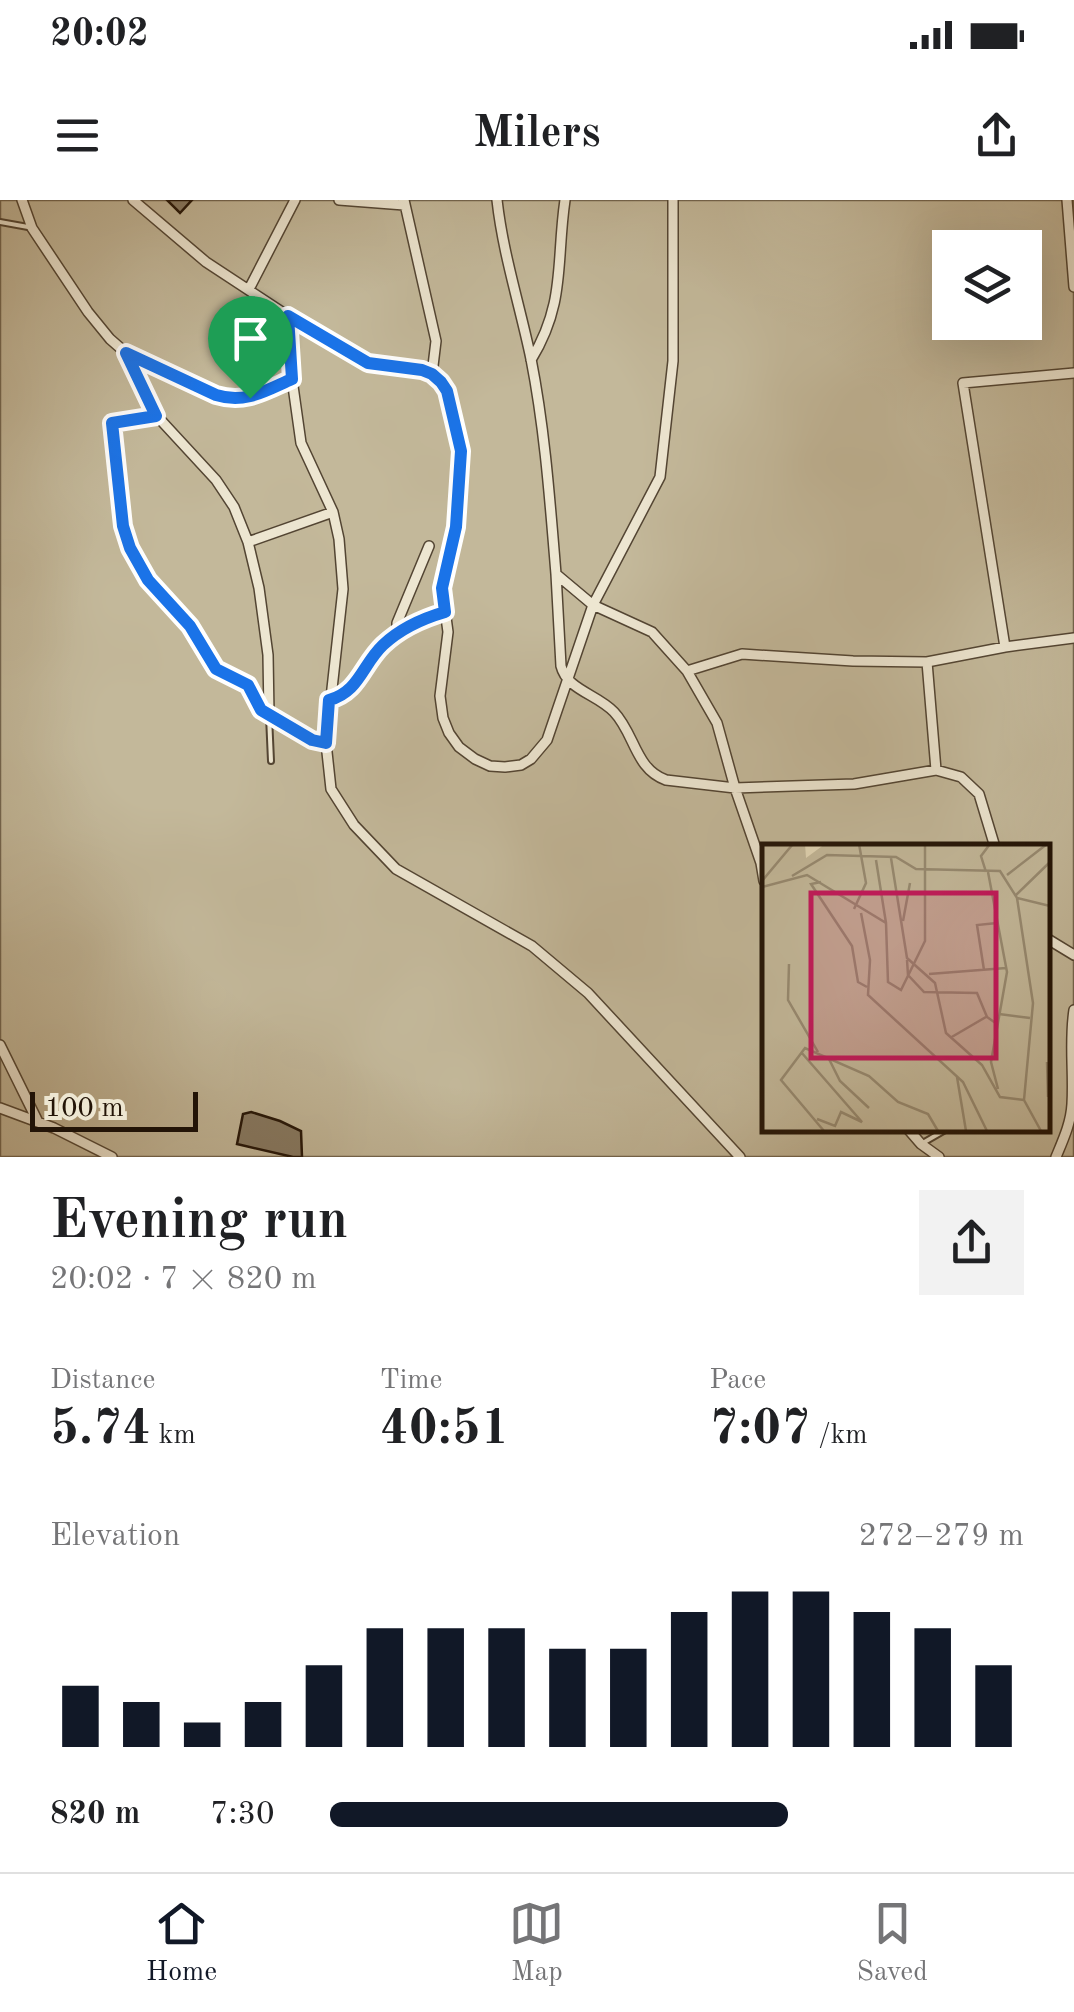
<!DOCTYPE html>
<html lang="en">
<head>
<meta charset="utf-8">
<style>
  :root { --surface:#fff; --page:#f2f2f2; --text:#202124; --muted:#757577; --line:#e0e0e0; --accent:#111827 }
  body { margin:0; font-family:"Old Standard TT",serif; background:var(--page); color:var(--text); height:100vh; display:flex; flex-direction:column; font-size:38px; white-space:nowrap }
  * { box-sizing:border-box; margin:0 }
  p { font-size:32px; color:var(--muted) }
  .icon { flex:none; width:55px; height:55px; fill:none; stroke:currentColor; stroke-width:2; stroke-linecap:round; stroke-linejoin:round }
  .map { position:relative; height:957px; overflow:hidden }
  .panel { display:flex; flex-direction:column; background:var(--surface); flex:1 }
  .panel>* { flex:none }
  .tools { position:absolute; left:932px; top:30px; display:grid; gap:20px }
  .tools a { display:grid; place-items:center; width:110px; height:110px; border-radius:0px; background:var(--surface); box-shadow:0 10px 40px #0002; font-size:50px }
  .scale { position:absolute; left:30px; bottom:25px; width:168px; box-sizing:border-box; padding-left:10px; border:5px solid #231407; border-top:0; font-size:28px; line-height:35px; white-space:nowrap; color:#231407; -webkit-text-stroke:8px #ede6d1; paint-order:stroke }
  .pin { position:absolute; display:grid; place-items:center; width:85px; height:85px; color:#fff; margin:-102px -42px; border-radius:50% 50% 50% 0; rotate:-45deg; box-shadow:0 0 10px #0007 }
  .pin .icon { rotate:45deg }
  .round { display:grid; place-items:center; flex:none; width:105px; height:105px; border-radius:0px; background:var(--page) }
  .overview { display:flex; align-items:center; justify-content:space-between; height:170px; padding:0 50px }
  h1 { font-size:55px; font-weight:700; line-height:75px }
  .figures { display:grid; grid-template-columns:repeat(3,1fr); gap:15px; height:170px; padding:10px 50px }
  .figures div { display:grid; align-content:center }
  .figures b { font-size:50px; font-weight:700 }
  .figures small { font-size:28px; font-weight:400 }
  .figures p { font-size:28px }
  .chart { height:280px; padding:20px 50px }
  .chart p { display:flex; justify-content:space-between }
  .chart svg { width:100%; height:180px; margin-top:10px; stroke:var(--accent); stroke-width:6 }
  ul { padding:0 50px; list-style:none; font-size:32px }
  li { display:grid; grid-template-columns:160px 120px 1fr; align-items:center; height:75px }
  li i { height:25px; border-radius:12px; background:var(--accent) }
  .status { display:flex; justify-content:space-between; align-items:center; height:70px; padding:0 50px; background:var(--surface); direction:ltr }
  .status svg { height:28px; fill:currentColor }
  header { display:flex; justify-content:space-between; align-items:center; height:130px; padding:0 50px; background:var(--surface); font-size:45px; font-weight:700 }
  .tab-bar { display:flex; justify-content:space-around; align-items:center; height:140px; border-top:2px solid var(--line); background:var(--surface); font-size:28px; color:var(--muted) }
  .tab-bar a { display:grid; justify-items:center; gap:5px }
  .tab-bar .active { color:var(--accent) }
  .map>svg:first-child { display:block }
  .green { fill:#c3b89a; stroke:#736650; stroke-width:2.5; fill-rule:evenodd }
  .building { fill:#877a63; stroke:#231407; stroke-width:2.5 }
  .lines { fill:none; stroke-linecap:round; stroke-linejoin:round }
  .lane-casing { stroke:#534533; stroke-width:8 }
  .street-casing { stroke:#534533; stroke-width:12 }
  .path { stroke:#231407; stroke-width:2.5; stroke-dasharray:8 5; stroke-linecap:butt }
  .lane { stroke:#ede6d1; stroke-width:4 }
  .street { stroke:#ede6d1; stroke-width:9 }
  .route-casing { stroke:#fff; stroke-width:20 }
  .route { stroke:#1a73e8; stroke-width:12 }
  .inset-road { fill:none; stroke:#978a71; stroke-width:2.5 }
  .view { fill:#c2185b; fill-opacity:0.15; stroke:#c2185b; stroke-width:5 }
  .inset-edge { fill:none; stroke:#231407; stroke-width:5 }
</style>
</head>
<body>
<div class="status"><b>20:02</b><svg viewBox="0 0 49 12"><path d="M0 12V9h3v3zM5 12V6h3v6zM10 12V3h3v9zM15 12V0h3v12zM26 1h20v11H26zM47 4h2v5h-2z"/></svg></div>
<header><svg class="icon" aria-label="menu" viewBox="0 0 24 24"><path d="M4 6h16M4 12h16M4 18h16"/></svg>Milers<svg class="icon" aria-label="share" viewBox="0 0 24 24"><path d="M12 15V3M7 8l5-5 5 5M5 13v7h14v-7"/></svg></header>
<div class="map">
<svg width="1074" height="957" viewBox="0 0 1074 957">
  <rect width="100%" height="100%" fill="#e4d9b8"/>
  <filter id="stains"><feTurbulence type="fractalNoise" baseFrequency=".002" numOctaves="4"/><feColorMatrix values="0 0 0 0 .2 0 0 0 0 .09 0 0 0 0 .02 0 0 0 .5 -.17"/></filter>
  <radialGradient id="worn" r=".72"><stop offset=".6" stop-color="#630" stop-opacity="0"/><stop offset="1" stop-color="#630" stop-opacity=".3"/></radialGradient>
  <path class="green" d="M0,0H1074V957H0ZM950,48H1025V122H950ZM764,647H1046V929H764Z"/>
  <path class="building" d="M167,0H192L180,13Z
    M251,912L280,921L301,931L302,957H293L237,944L243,914Z"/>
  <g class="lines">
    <defs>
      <path id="lane" d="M0,22L28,27
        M112,223L156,215
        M269,516L271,561
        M921,944L947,929"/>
      <path id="street" d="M22,0L32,28L88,112L110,139L126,153L156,215L216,280L234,307L248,342L259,388L268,455L269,514L305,537L326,543
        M133,0L206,62L288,116L368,163L422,169L432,174L441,181L447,191L461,251L457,327L442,388L448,432L440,496L443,518L449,533L459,547L475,559L490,566L505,567L521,565L531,559L547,540L593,405L660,277L673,161V0
        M339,0L404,5
        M404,0L436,141L432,174
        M497,0C503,54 520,106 531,159C545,230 550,302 556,374L593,405L652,432L687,471L717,523L735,588L761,663L764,681
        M1067,0L1074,87
        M249,89L295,0
        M288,116L292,179L301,243L333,312L339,339L343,389L326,543L331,589L354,625L396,669L532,746L588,793L740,957
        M126,153L228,199L249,198L292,179
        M531,160C566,103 556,61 565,0
        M248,342L333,312
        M556,374L561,466C567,490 597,494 614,512C635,534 635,569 666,580L735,588L854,584L936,570L961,577L979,594L995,647
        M397,433V423L429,346
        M1005,447L963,183L1074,173
        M207,455C218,477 234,471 249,486C259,496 254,506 269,514
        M927,462L936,570
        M687,471L742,454L853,461L927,462L1005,447L1074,438
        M329,500C359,492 363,465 383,445C401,428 422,419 445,412
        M1046,738L1074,755
        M0,845L38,922
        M0,908L54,928L112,957
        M908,929L921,944L939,957
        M1056,957C1063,940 1071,923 1072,904C1074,872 1069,842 1074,810"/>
    </defs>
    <use href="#lane" class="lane-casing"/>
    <use href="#street" class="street-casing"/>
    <path class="path" d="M112,229C117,279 116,337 147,379C165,402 188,419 202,445"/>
    <use href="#lane" class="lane"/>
    <use href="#street" class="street"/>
  </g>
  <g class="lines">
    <defs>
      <path id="route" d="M288,116L368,163L422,170L432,174L441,182L447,191L461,251L456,327L442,388L445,412C421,419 401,428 383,445C362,465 359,492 329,500L326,543L312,540L261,510L248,485L216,469L190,426L148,380L130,348L123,326L112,223L156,216L126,153L216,195C245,204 265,191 292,179Z"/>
    </defs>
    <use href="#route" class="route-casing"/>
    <use href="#route" class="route"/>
  </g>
  <g transform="translate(762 644)">
    <rect width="288" height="288" fill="#e4d9b8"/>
    <path d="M0,0H43L44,14L63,0H287V287H0Z" fill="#c3b89a"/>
    <path class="inset-road" d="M129,14L145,114L173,139L184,189L220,221L238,253L262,256M114,16L124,79M224,28L219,12L228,0M226,28L245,128L229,218L236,245M245,31L285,0M30,32L65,11L134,13L154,25L238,27L255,54L288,62M0,37L31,0M59,38L49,40L90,102L96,138L105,143M0,43L45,31L124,79L126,138L139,146L163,97V0M253,52L288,18M255,54L271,159L262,256L279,287M92,65L104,39L97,0M99,69L108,116L106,151L201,238L225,287M141,77L148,39M145,116L146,131L162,148L215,149L225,173L235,180M27,120L26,156L56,208M222,126L215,81L235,79M167,130L244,124M237,170L268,174M188,194L224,173M39,208L100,278L79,268L73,282L55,275M66,213L78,237L107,264M285,218L286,253M195,233L204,287M62,287L19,236L43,204L107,232L136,258L166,270L176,287"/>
    <path class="view" d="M49,49H234V214H49Z"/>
    <rect width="288" height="288" class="inset-edge"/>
  </g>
  <rect width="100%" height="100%" filter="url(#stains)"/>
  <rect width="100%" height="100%" fill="url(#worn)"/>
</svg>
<div class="tools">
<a><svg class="icon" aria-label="layers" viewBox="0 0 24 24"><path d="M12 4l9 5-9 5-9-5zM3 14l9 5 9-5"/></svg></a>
</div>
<div class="scale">100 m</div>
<div class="pin" style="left:250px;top:198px;background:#1e9e55"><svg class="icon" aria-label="arrive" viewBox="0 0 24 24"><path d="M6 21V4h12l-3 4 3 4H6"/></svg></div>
</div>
<section class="panel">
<div class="overview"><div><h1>Evening run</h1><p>20:02 · 7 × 820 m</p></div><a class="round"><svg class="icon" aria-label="share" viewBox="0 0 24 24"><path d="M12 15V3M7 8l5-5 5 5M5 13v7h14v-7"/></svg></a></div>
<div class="figures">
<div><p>Distance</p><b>5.74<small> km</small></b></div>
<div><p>Time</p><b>40:51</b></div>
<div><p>Pace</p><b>7:07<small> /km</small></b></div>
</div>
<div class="chart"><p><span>Elevation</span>272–279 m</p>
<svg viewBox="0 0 160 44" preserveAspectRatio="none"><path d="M5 44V29M15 44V33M25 44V38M35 44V33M45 44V24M55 44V15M65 44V15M75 44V15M85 44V20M95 44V20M105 44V11M115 44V6M125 44V6M135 44V11M145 44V15M155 44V24"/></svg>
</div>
<ul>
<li><b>820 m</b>7:30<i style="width:66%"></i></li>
</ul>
</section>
<nav class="tab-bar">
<a class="active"><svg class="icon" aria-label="home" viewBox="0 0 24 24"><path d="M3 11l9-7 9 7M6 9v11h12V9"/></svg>Home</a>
<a><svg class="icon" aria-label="map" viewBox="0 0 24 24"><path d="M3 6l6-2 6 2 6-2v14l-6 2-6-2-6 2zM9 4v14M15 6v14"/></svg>Map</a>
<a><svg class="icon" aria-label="saved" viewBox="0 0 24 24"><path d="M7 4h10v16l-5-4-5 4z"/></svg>Saved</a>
</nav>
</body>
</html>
